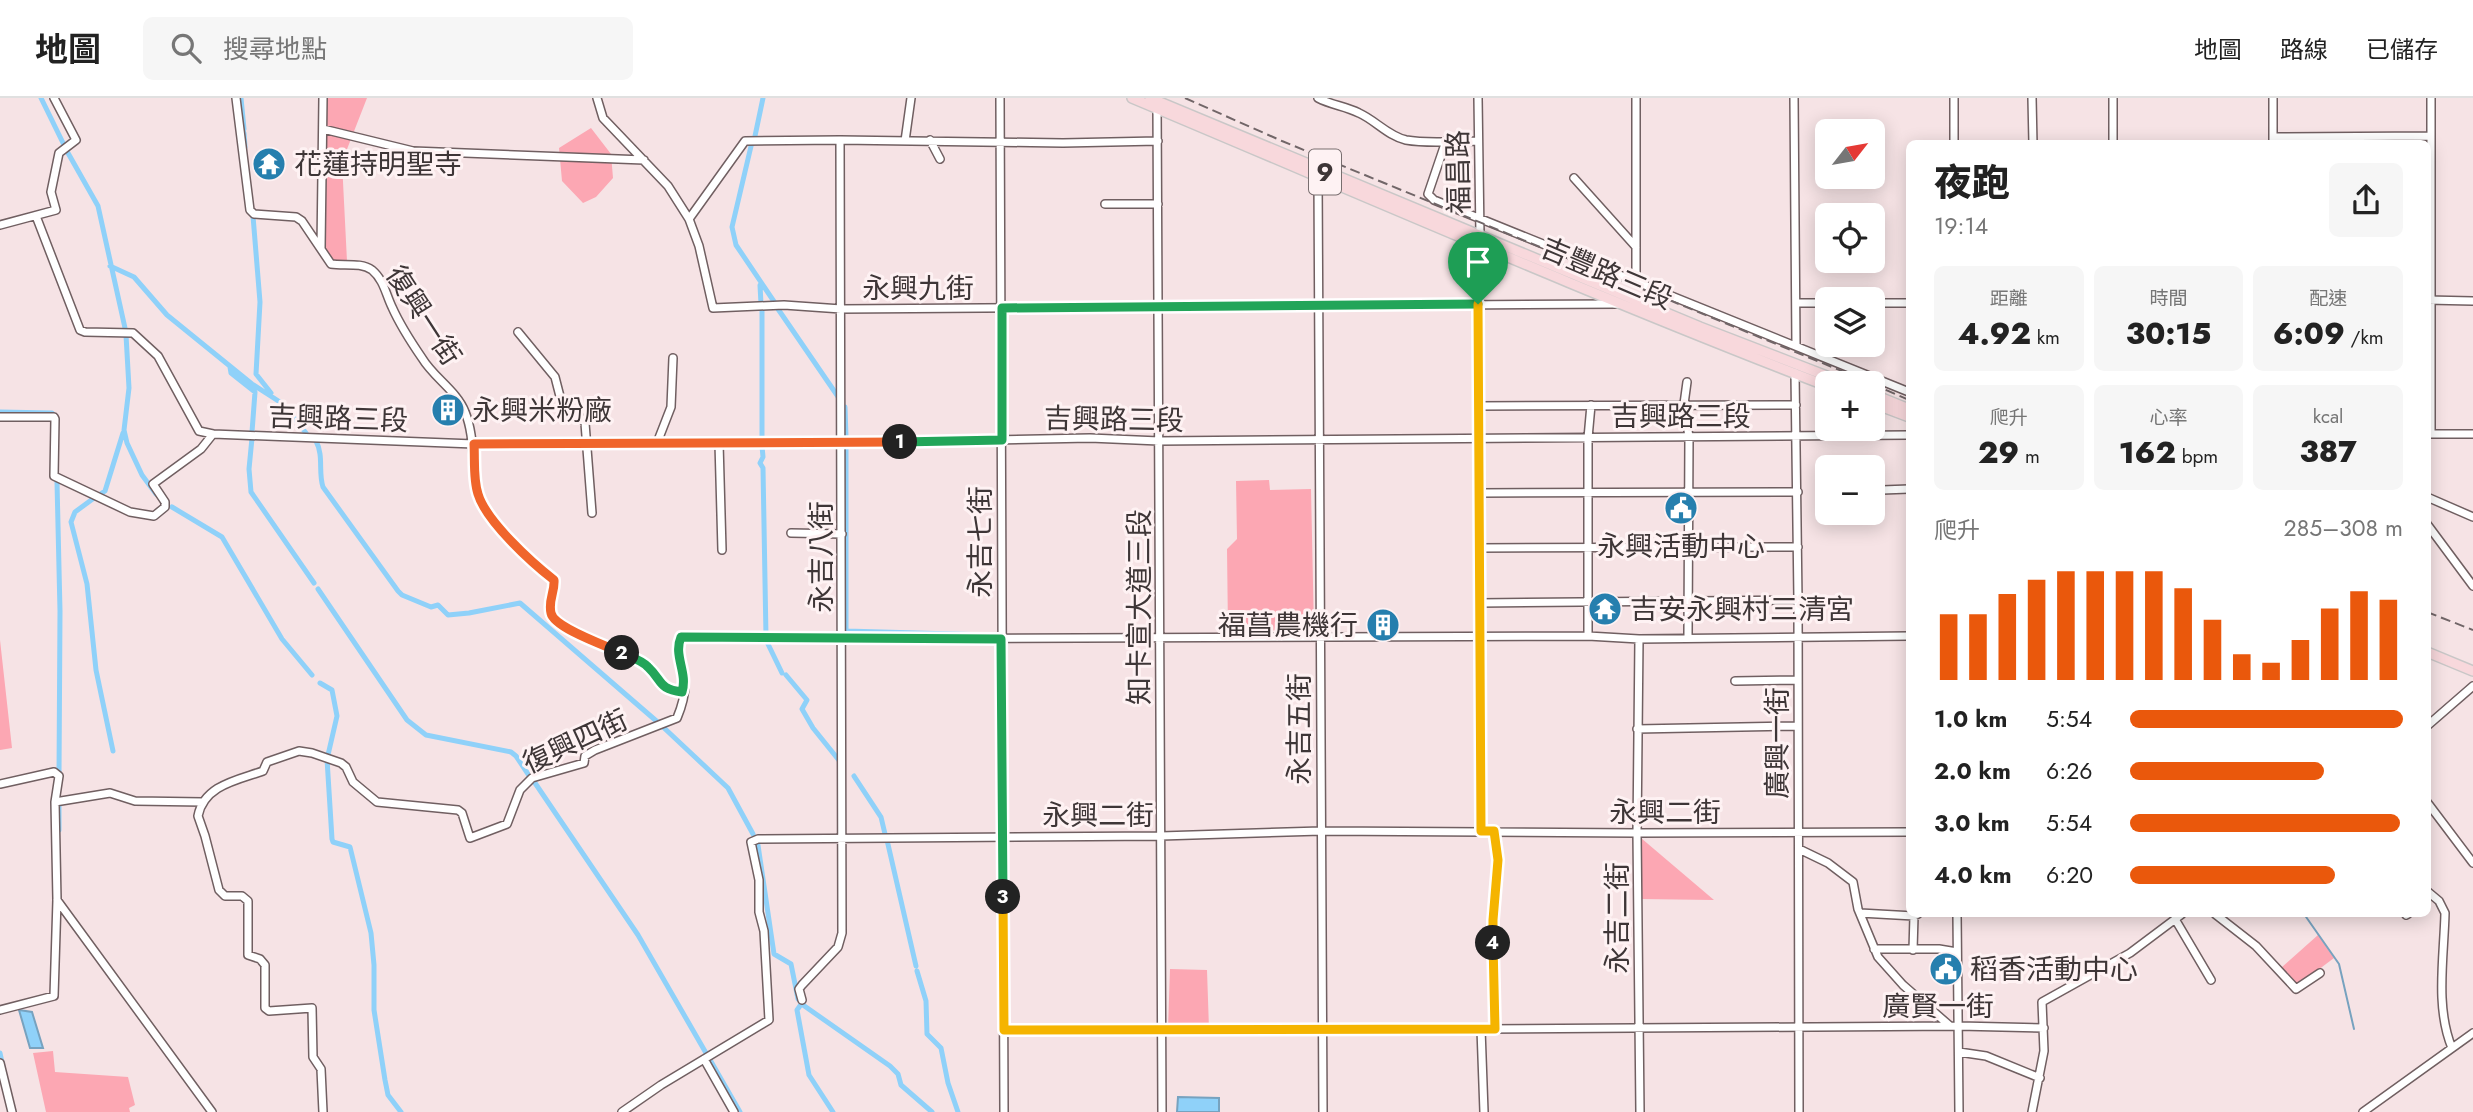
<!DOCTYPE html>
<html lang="zh-TW">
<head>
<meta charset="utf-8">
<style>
  :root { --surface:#fff; --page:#f6f6f6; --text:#222; --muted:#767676; --line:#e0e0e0; --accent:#ea580c }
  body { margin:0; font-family:Jost,"Noto Sans TC",sans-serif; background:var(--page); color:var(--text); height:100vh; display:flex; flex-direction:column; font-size:26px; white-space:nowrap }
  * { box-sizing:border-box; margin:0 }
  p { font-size:23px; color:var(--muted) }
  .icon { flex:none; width:38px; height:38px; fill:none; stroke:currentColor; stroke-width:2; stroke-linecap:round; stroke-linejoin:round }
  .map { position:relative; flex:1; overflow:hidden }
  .drawer { position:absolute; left:1906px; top:42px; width:525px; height:777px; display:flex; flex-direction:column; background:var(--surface); border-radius:10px; box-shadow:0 4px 18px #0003 }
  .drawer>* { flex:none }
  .needle { width:46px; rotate:59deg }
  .controls { position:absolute; left:1815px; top:21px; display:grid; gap:14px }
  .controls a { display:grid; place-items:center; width:70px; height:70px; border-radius:10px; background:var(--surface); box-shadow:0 4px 18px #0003; font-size:35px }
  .pin { position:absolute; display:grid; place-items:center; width:60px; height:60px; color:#fff; margin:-72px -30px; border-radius:50% 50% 50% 0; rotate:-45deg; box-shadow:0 0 7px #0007 }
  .pin .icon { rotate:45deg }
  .km { position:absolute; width:35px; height:35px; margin:-18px; border-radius:50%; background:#222; color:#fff; font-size:19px; line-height:35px; text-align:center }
  .round { display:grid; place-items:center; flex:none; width:74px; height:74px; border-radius:10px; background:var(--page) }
  .head { display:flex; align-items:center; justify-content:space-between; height:119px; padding:0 28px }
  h1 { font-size:38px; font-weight:800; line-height:52px }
  .stats { display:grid; grid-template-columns:repeat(3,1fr); gap:10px; height:119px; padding:7px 28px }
  .stats div { display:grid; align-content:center; border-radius:10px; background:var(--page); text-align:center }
  .stats b { font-size:30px; font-weight:800 }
  .stats small { font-size:19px; font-weight:400 }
  .stats p { font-size:19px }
  .chart { height:196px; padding:14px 28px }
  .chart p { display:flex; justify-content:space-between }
  .chart svg { width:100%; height:126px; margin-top:7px; stroke:var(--accent); stroke-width:6 }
  ul { padding:0 28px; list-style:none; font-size:23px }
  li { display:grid; grid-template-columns:112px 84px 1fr; align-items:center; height:52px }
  li i { height:18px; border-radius:9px; background:var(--accent) }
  header { display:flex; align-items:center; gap:42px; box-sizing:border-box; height:98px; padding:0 35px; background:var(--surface); border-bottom:2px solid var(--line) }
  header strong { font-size:33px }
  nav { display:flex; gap:38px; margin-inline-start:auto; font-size:24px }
  .search { width:490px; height:63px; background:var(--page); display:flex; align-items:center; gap:18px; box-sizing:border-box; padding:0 24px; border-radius:10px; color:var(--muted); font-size:26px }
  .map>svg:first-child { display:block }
  .green { fill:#fca7b3 }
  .water { fill:#8fd1f9; stroke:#77a2bf; stroke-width:2 }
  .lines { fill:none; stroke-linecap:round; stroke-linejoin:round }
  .stream { stroke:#77a2bf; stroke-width:2 }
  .canal { stroke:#8fd1f9; stroke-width:5 }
  .minor-casing { stroke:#705f61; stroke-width:10 }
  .major-casing { stroke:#c9c7c7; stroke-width:12 }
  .minor { stroke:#fff; stroke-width:7 }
  .major { stroke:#f8d8dc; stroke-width:9 }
  .rail { stroke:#716668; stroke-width:2; stroke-dasharray:10 5; stroke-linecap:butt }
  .split-1-casing { stroke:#fff; stroke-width:14 }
  .split-2-casing { stroke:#fff; stroke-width:14 }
  .split-3-casing { stroke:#fff; stroke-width:14 }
  .split-4-casing { stroke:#fff; stroke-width:14 }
  .split-5-casing { stroke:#fff; stroke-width:14 }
  .split-1 { stroke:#22a559; stroke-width:9 }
  .split-2 { stroke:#f0652b; stroke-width:9 }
  .split-3 { stroke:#22a559; stroke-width:9 }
  .split-4 { stroke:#f5b400; stroke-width:9 }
  .split-5 { stroke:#f5b400; stroke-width:9 }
  .labels { text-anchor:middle; stroke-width:6; stroke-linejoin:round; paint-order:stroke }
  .shield { fill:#fef2f3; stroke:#786e6f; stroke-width:2 }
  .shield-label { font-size:26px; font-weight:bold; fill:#3e3637 }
  .poi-label { font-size:28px; fill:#3e3637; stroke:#fef2f3; text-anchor:start }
  .street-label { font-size:28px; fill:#3e3637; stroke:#fef2f3 }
</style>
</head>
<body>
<header>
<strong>地圖</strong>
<div class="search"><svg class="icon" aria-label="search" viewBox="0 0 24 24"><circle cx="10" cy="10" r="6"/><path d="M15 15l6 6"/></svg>搜尋地點</div>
<nav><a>地圖</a><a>路線</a><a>已儲存</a></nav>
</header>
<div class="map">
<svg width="2473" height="1014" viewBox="0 0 2473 1014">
  <rect width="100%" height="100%" fill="#f6e3e5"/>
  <path class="green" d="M325,0H367L342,64L347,163H334L321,145Z
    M591,30L611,56L613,80L596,99L583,105L562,83L559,50Z
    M1269,382L1270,392L1311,391L1314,532L1228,533L1227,451L1237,441L1236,383Z
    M0,542L12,650L0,652Z
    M1641,740L1714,802L1641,801Z
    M2318,837L2334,860L2298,887L2282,869Z
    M1170,871L1207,872L1209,931H1168Z
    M53,953L55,974L128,979L135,1007L129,1010L130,1014H46L33,955Z"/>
  <path class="water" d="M19,912L32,914L43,950H30Z
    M1178,999L1219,1000V1014H1177Z"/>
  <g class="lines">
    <path class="stream" d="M2304,816L2339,866L2354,931"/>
    <path class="canal" d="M41,0L65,49
      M241,0L244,31
      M244,35L245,49
      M755,38L763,0
      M752,44L732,129L736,147L775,205
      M68,55L98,108L125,230
      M253,118L260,204L256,276L271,295
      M110,168L134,179L167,217L252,286L283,306L306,335
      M760,187L761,206
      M778,211L841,303
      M126,237L129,290L124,332L127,345L142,377L156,396
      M230,269L231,275L255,294L252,334
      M845,309L846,339
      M0,314L52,315L55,318
      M252,340L249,371L251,394L314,485
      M762,341V212
      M316,343C324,358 318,374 323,389L398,493L402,497L431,509L438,507L448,517L469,515L520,505L661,627
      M762,348L763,359L760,365L763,370L766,539
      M846,349V533L989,537
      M57,384L60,513L59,678
      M99,397L105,393L123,335
      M94,400L75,414L71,424L87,486L96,572L113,653
      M172,409L222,439L282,541L312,577
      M318,491L407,622L426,637L511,654L516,658L530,679
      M767,544L782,575
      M786,577L807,602L802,611L813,630L842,666
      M320,585L332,592L337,618L328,657
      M662,628L728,690L753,736
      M327,661L332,741L333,744L350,749L371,835L374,867V912L385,982L388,997L401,1014
      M854,678L881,719L885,736
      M533,682L638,837L706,955
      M59,732V704
      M887,742L916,868
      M758,747L774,856L791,866L798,901
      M917,873L926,903L927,936L941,950L948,985L958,1014
      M802,905L797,912L809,977L833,1014
      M803,907L890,968L898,976L901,987L932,1014
      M0,955L3,969
      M709,960L740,1014"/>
    <defs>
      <path id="minor" d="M236,0L250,112L254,116L296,119L302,123L331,166C344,168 361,164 372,172C384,182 386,197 392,209C400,227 411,244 422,260C434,280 457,293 465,314C477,343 470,380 481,404C494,431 530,463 554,482C555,494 546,507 552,519C557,529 621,555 635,561C659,573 653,590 683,594
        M597,0L603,20L668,88L689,121L699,148L713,210L784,207L841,211L1618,206
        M1000,0L1004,1014
        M1318,0C1331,7 1345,8 1359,15C1375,22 1388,38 1406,42C1429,46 1454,43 1477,43
        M1478,0L1480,137L1477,146L1481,733
        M1636,0V182
        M1794,0L1796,247
        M1954,0V46
        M2032,0L2033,46
        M2113,0V46
        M2273,0V46
        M2431,0V336
        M1157,7L1162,1014
        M323,31L413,53L644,62
        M2273,39L2431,38
        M930,42L940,61
        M905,43L911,0
        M1446,43L1428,96L1434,102L1909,294
        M1318,80L1323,1014
        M1574,80L1636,149
        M1105,106H1158
        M36,118L80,232L85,234L133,235L158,258L199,333L213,336
        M689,121L745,43L840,42L1063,45L1158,43
        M0,127L56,112L51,94L59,55L76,42L54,0
        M321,150L323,0
        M2427,202L2473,203
        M1796,205H1827
        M1872,205H1909
        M518,234L555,279L564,314L580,319L585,325L592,415
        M1795,275L1798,502L1799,1014
        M1687,284L1684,306L1689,339L1688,539
        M1478,308L1796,307
        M0,319H54L55,321L54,378L130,414L154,418L165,409V404L153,386L201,351L213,336L474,346L843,345L1090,340L1159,343L1909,337
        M2428,336H2473
        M657,345L671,309L673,260
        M719,345L722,452
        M1882,392L1909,391
        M1479,395L1798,394
        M2427,399L2473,419
        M2427,426L2473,488
        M791,435L842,436
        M1479,450L1798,449
        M1479,505L1798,502
        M1588,538V340L1591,307
        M1639,541L1637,735L1640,1014
        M1735,583L1797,582
        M2427,628L2473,588
        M1637,631L1797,628
        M0,686L54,674L59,678L55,704L110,695L135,703L203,704
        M2427,704L2473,765
        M1494,733L1498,762L1493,822L1495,931
        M1799,751L1828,765L1853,784L1858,811L1878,859L1903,887L1950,928
        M2427,793L2439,803L2445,815C2444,859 2435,909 2452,950
        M57,802L212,1014
        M1860,815L1914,818L1918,816
        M1957,816L1959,1014
        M2215,816L2256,848L2296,891L2320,875
        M2406,817L2408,816
        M2175,821L2211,882
        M1874,851H1939L1957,854
        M1913,852L1914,818
        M802,902L799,891L802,887L838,849L842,835L840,42
        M0,912L54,898L57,802L55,704
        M1481,931L1484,1014
        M1004,932L1162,933L1959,928L2044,930
        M1959,954L1986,958L2040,980
        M704,961L734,1014
        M0,965L12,1014
        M323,1014L321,971L313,959L312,910L269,913L265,910V867L260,861L248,857V803L242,798H225L219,792L205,738L198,718C204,687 238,682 263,673L267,664L299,653L312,655L341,665L346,669L353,684L377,704L458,712L462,715L470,740L507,726L520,692L532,680L584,665L585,658L595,652L677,620C682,608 687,590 684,576C680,562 674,553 681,539L842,541L1588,538L1639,541L1909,538
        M622,1014L661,987L769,922L764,833L759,814V782L751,744L758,741L1161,738L1321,733L1637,735L1909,734
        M2032,1014L2044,953L2042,904L2130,855L2182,816
        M2363,1014L2473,935"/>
      <path id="major" d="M1132,0C1363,97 1593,198 1827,288
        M1150,0L1700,229L1845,285
        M1872,296L1909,311
        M1872,305L1909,319
        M2427,554L2473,573"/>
    </defs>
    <use href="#minor" class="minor-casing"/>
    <use href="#major" class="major-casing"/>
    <use href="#minor" class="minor"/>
    <use href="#major" class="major"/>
    <path class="rail" d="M1185,0L1282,43L1871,285
      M1872,286L1909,302
      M2427,514L2473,532"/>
  </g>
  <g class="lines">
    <defs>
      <path id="split-1" d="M900,344L1002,342V210L1478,206"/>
      <path id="split-2" d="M622,555C607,548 554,530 551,515C548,502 555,494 554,482C531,464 486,423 478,396C473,381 475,362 474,346L900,344"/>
      <path id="split-3" d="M622,555C631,559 641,562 648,569C663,583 658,591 682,594C688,574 673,558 681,539L1001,541L1003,799"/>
      <path id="split-4" d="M1003,799L1004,932L1495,931L1493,845"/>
      <path id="split-5" d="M1478,206L1481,733H1494L1498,762L1493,822V845"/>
    </defs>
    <use href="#split-1" class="split-1-casing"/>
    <use href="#split-2" class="split-2-casing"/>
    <use href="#split-3" class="split-3-casing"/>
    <use href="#split-4" class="split-4-casing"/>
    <use href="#split-5" class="split-5-casing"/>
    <use href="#split-1" class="split-1"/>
    <use href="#split-2" class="split-2"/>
    <use href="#split-3" class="split-3"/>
    <use href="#split-4" class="split-4"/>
    <use href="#split-5" class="split-5"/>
  </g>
  <defs>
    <symbol id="temple-disc" viewBox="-11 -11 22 22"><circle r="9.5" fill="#267fae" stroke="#fef2f3"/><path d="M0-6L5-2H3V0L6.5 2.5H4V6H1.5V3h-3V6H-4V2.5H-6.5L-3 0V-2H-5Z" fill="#fff"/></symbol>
    <symbol id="building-disc" viewBox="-11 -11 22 22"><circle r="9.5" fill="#267fae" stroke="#fef2f3"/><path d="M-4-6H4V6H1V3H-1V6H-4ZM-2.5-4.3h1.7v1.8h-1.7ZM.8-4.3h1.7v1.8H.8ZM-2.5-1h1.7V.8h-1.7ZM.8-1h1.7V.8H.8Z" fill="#fff"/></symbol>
    <symbol id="civic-disc" viewBox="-11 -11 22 22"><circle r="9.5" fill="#267fae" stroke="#fef2f3"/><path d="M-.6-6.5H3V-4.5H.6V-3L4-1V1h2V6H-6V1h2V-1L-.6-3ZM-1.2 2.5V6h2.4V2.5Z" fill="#fff"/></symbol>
  </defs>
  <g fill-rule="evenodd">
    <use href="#temple-disc" x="250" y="47" width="38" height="38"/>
    <use href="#building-disc" x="429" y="293" width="38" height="38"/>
    <use href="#civic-disc" x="1662" y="391" width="38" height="38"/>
    <use href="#temple-disc" x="1586" y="492" width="38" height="38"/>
    <use href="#building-disc" x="1364" y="508" width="38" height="38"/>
    <use href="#civic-disc" x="1927" y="852" width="38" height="38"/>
  </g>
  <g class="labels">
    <rect class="shield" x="1309" y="51.5" width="32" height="45" rx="5"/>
    <g class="shield-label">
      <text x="1325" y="83">9</text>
    </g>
    <g class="poi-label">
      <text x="294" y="76">花蓮持明聖寺</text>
      <text x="472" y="322">永興米粉廠</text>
      <text x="1681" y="458" text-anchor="middle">永興活動中心</text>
      <text x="1630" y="521">吉安永興村三清宮</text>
      <text x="1358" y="537" text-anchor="end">福菖農機行</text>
      <text x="1970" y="881">稻香活動中心</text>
    </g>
    <g class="street-label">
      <text transform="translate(1458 74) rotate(-91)" y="10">福昌路</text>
      <text transform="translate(1607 175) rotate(23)" y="10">吉豐路三段</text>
      <text x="918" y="200">永興九街</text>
      <text transform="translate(424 217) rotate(57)" y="10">復興一街</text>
      <text x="1681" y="328">吉興路三段</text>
      <text transform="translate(338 320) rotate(2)" y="10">吉興路三段</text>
      <text transform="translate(1114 321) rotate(1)" y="10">吉興路三段</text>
      <text transform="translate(980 444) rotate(-90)" y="10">永吉七街</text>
      <text transform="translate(821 459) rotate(-90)" y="10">永吉八街</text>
      <text transform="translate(1139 509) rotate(-90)" y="10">知卡宣大道三段</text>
      <text transform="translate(1299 631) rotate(-90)" y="10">永吉五街</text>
      <text transform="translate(575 643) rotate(-25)" y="10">復興四街</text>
      <text transform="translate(1777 645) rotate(-90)" y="10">廣興一街</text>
      <text x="1665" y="724">永興二街</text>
      <text x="1098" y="727">永興二街</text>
      <text transform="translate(1617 820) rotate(-90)" y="10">永吉二街</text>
      <text x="1938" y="918">廣賢一街</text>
    </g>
  </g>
</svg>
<div class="controls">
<a><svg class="needle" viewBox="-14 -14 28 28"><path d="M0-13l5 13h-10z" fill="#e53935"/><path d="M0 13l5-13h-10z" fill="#767676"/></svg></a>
<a><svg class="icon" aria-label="locate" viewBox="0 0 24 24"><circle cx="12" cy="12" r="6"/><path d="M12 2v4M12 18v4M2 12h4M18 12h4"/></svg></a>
<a><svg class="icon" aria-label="layers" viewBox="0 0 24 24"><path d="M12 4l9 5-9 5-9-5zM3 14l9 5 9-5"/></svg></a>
<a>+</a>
<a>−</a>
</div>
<div class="pin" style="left:1478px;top:206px;background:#1e9e55"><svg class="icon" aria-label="arrive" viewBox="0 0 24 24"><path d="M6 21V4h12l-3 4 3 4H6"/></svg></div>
<b class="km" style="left:900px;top:344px">1</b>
<b class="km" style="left:622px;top:555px">2</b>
<b class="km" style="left:1003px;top:799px">3</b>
<b class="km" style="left:1493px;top:845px">4</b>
<section class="drawer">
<div class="head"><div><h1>夜跑</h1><p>19:14</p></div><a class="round"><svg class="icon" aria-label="share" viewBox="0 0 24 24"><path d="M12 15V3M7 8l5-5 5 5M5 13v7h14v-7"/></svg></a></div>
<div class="stats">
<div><p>距離</p><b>4.92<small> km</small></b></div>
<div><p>時間</p><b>30:15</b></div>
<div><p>配速</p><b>6:09<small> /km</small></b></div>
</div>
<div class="stats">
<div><p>爬升</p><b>29<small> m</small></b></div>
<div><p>心率</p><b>162<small> bpm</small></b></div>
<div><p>kcal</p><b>387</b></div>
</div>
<div class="chart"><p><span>爬升</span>285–308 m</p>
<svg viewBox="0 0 160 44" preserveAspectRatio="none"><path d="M5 44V21M15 44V21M25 44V14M35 44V9M45 44V6M55 44V6M65 44V6M75 44V6M85 44V12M95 44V23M105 44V35M115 44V38M125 44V30M135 44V19M145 44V13M155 44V16"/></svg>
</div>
<ul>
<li><b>1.0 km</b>5:54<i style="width:100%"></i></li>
<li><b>2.0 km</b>6:26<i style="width:71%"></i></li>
<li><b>3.0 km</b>5:54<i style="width:99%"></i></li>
<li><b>4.0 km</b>6:20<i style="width:75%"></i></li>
</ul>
</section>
</div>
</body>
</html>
